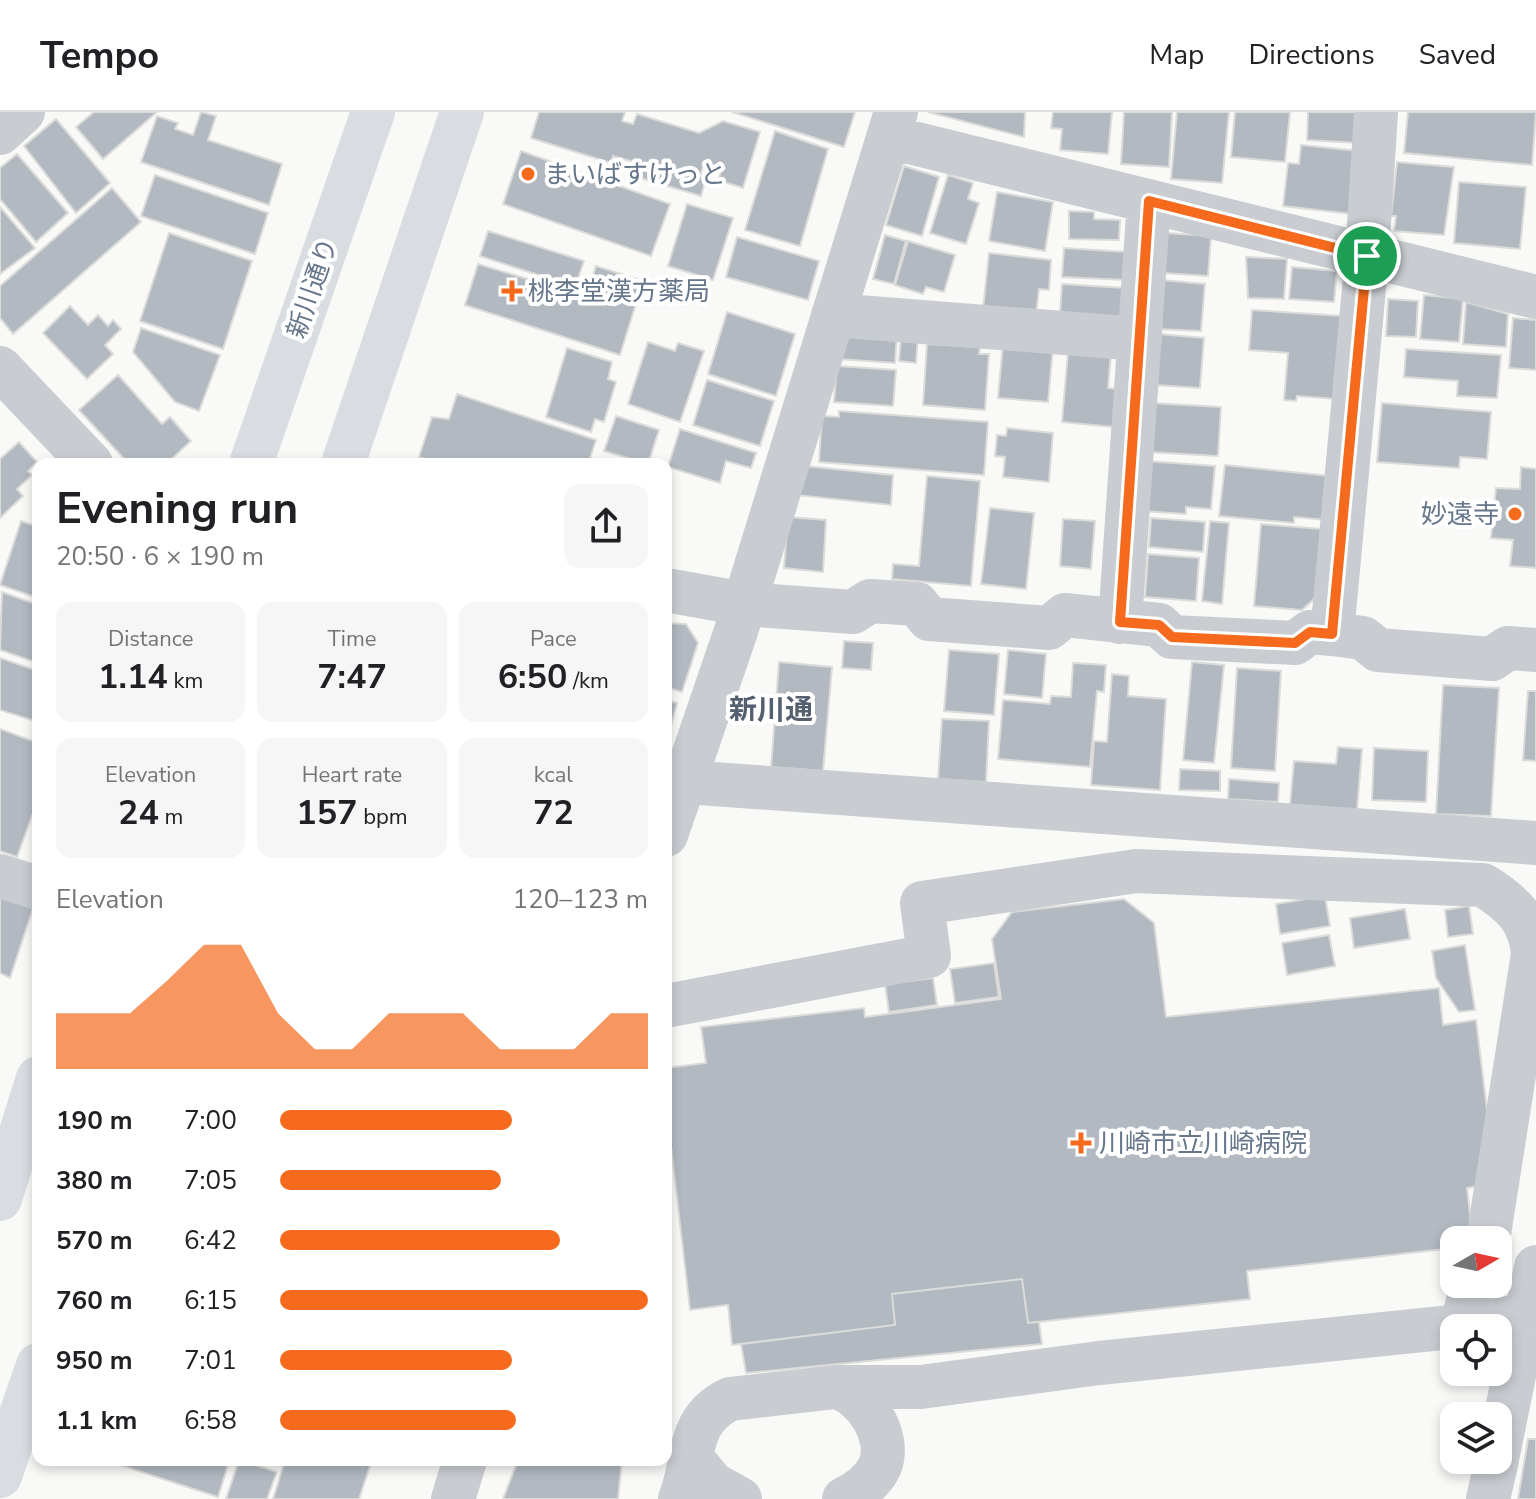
<!DOCTYPE html>
<html lang="en">
<head>
<meta charset="utf-8">
<style>
  :root { --surface:#fff; --page:#f6f6f6; --text:#202124; --muted:#757577; --line:#e0e0e0; --accent:#f56a1c }
  body { margin:0; font-family:"Nunito Sans","Noto Sans JP",sans-serif; background:var(--page); color:var(--text); height:100vh; display:flex; flex-direction:column; font-size:30px; white-space:nowrap }
  * { box-sizing:border-box; margin:0 }
  p { font-size:26px; color:var(--muted) }
  .icon { flex:none; width:44px; height:44px; fill:none; stroke:currentColor; stroke-width:2; stroke-linecap:round; stroke-linejoin:round }
  .map { position:relative; flex:1; overflow:hidden }
  .panel { position:absolute; left:32px; top:346px; width:640px; height:1008px; display:flex; flex-direction:column; background:var(--surface); border-radius:16px; box-shadow:0 4px 12px #0003 }
  .panel>* { flex:none }
  .needle { width:52px; rotate:81deg }
  .tools { position:absolute; left:1440px; top:1114px; display:grid; gap:16px }
  .tools a { display:grid; place-items:center; width:72px; height:72px; border-radius:16px; background:var(--surface); box-shadow:0 4px 12px #0003; font-size:40px }
  .pin { position:absolute; display:grid; place-items:center; width:68px; height:68px; color:#fff; margin:-34px; border:4px solid #fff; border-radius:50%; box-shadow:0 2px 8px #0007 }
  .round { display:grid; place-items:center; flex:none; width:84px; height:84px; border-radius:16px; background:var(--page) }
  .headline { display:flex; align-items:center; justify-content:space-between; height:136px; padding:0 24px }
  h1 { font-size:44px; font-weight:700; line-height:60px }
  .stats { display:grid; grid-template-columns:repeat(3,1fr); gap:12px; height:136px; padding:8px 24px }
  .stats div { display:grid; align-content:center; border-radius:16px; background:var(--page); text-align:center }
  .stats b { font-size:34px; font-weight:700 }
  .stats small { font-size:22px; font-weight:400 }
  .stats p { font-size:22px }
  .chart { height:224px; padding:16px 24px }
  .chart p { display:flex; justify-content:space-between }
  .chart svg { width:100%; height:144px; margin-top:8px; fill:var(--accent); opacity:.7 }
  ul { padding:0 24px; list-style:none; font-size:26px }
  li { display:grid; grid-template-columns:128px 96px 1fr; align-items:center; height:60px }
  li i { height:20px; border-radius:10px; background:var(--accent) }
  header { display:flex; align-items:center; gap:48px; box-sizing:border-box; height:112px; padding:0 40px; background:var(--surface); border-bottom:2px solid var(--line) }
  header strong { font-size:38px }
  nav { display:flex; gap:44px; margin-inline-start:auto; font-size:28px }
  .map>svg:first-child { display:block }
  .building { fill:#b2b9c1; stroke:#dbdcd9; stroke-width:2 }
  .lines { fill:none; stroke-linecap:round; stroke-linejoin:round }
  .minor { stroke:#c9ccd1; stroke-width:44 }
  .major { stroke:#d9dde2; stroke-width:44 }
  .route-casing { stroke:#fff; stroke-width:16 }
  .route { stroke:#f56a1c; stroke-width:10 }
  .poi-dot { fill:#f56a1c; stroke:#fff; stroke-width:3 }
  .labels { text-anchor:middle; stroke-width:8; stroke-linejoin:round; paint-order:stroke }
  .poi-label { font-size:26px; fill:#66768b; stroke:#fff; text-anchor:start }
  .street-label { font-size:26px; fill:#66768b; stroke:#fff }
  .neighbourhood-label { font-size:28px; font-weight:bold; fill:#54606f; stroke:#fff }
</style>
</head>
<body>
<header>
<strong>Tempo</strong>
<nav><a>Map</a><a>Directions</a><a>Saved</a></nav>
</header>
<div class="map">
<svg width="1536" height="1387" viewBox="0 0 1536 1387">
  <rect width="100%" height="100%" fill="#f9faf7"/>
  <path class="building" d="M94,0H157L103,47L76,15Z
    M201,0L216,4L208,28L282,52L269,93L141,50L157,4L178,11L175,17L193,23Z
    M539,0H625L622,9L633,12L637,2L699,21L723,9L760,20L743,76L718,68L721,60L703,55L700,64L706,66L701,84L637,65L641,52L613,44L611,51L531,26Z
    M732,0H855L844,35Z
    M928,0H1025L1024,25Z
    M1053,0H1112L1108,42L1060,38L1062,17L1051,16Z
    M1124,0H1172L1169,55L1121,52Z
    M1177,0H1229L1222,71L1171,67Z
    M1235,0H1290L1285,50L1231,45Z
    M1308,0H1359L1358,31L1307,28Z
    M1408,0H1536L1532,53L1404,41Z
    M56,7L110,71L76,101L24,34Z
    M775,19L828,37L800,134L745,118Z
    M1301,33L1359,39L1352,102L1283,94L1288,51L1299,52Z
    M521,39L670,92L651,144L503,92Z
    M17,42L68,101L36,130L0,87V56Z
    M1397,50L1454,55L1444,123L1394,119L1396,104H1391Z
    M904,54L939,65L922,124L886,113Z
    M155,63L268,101L255,142L141,104Z
    M948,63L973,71L968,87L979,91L966,132L930,121Z
    M1459,70L1526,75L1520,137L1454,131Z
    M112,76L141,110L13,222L0,206V174Z
    M997,80L1053,90L1045,139L989,129Z
    M687,92L733,106L713,168L668,154Z
    M0,95L35,136L0,162Z
    M1069,99L1094,100V107L1120,108L1119,128L1069,127Z
    M488,119L584,149L575,175L480,144Z
    M169,121L252,149L223,237L140,209Z
    M1166,121L1211,124L1208,164L1163,161Z
    M885,123L906,129L894,172L873,167Z
    M737,125L819,149L808,188L726,165Z
    M908,129L955,143L944,180L926,175L923,182L895,173Z
    M1064,136L1126,140L1125,168L1062,165Z
    M989,141L1051,148L1049,178L1039,177L1036,203L983,197Z
    M1246,145L1287,147L1284,187L1248,186Z
    M478,152L586,185L596,154L643,169L620,243L465,193Z
    M1292,155L1337,159L1334,190L1289,187Z
    M1162,168L1205,172L1201,219L1158,217Z
    M1062,172L1125,176L1123,205L1060,201Z
    M1424,183L1463,187L1459,230L1420,227Z
    M1388,187L1418,189L1416,225L1386,224Z
    M1466,190L1508,202L1506,235L1463,232Z
    M70,194L88,213L98,203L108,214L113,208L121,217L105,233L113,242L87,267L43,221Z
    M1252,198L1343,204L1337,287L1297,284L1296,289L1284,288L1288,241L1249,238Z
    M727,200L795,222L776,284L708,262Z
    M1513,206L1536,208V258L1509,256Z
    M141,216L220,243L199,299L175,290L133,240Z
    M897,222L895,251L839,247L846,225Z
    M1159,222L1204,226L1200,276L1155,273Z
    M901,224L918,225L916,251L899,249Z
    M648,230L675,239L678,231L704,239L680,310L628,292Z
    M1003,231L1053,236L1048,290L998,286Z
    M927,232L980,235L979,242H989L985,298L923,293Z
    M567,236L612,250L608,267L616,270L604,310L595,307L591,320L546,305Z
    M1406,237L1501,243L1497,286L1457,284L1458,269L1404,265Z
    M1068,239L1111,242L1108,276L1116,277L1113,315L1062,310Z
    M837,254L896,258L893,294L834,290Z
    M118,263L162,312L170,305L191,329L166,352H129L79,298Z
    M707,268L774,289L760,334L693,313Z
    M457,282L596,328L588,352H561L544,347L542,352H441L419,345L432,305L449,307Z
    M1150,291L1221,295L1218,344L1148,340Z
    M1382,291L1491,300L1487,347L1460,345L1459,356L1377,350Z
    M839,299L988,310L984,363L819,350L822,304L839,305Z
    M616,304L659,318L648,352L604,339Z
    M1007,316L1053,321L1049,370L1003,365L1005,345L995,344L997,323L1006,324Z
    M680,317L756,341L751,356L726,349L720,371L668,355Z
    M19,330L37,350L28,359L32,363L17,377L23,384L0,406V347Z
    M1146,349L1215,354L1211,397L1186,395V402L1142,399Z
    M1225,353L1330,364L1326,408L1294,405V411L1219,404Z
    M805,354L893,363L891,393L796,383Z
    M1521,355L1536,357V456L1510,454L1513,428L1491,426L1496,376L1520,377Z
    M927,364L980,369L971,474L892,467L893,452L919,454Z
    M990,396L1034,401L1026,477L981,472Z
    M788,405L826,408L823,460L784,456Z
    M1151,406L1205,410L1203,440L1149,435Z
    M1063,407L1095,409L1091,457L1060,454Z
    M21,409L38,415V486L0,473Z
    M1210,409L1229,411L1222,492L1202,489Z
    M1261,412L1321,417L1315,486L1302,498L1254,494Z
    M1148,442L1199,446L1196,489L1145,485Z
    M2,480L38,493V551L0,538Z
    M666,511L686,512L698,531L682,580L666,575Z
    M844,529L873,531L871,558L842,556Z
    M949,538L999,542L994,603L944,599Z
    M1008,538L1046,542L1042,586L1004,582Z
    M0,546L38,559V610L0,598Z
    M779,550L832,555L823,659L771,655Z
    M1192,550L1224,553L1214,651L1183,648Z
    M1073,551L1106,553L1104,580L1097,579L1090,655L998,647L1003,588L1050,592L1051,584L1071,585Z
    M1237,556L1281,559L1275,659L1231,656Z
    M1112,562L1129,564L1128,584L1166,587L1160,678L1091,673L1094,629L1107,630Z
    M1443,573L1499,576L1491,704L1436,702Z
    M1528,579H1536V649L1523,648Z
    M666,588L677,591L671,614L666,613Z
    M942,607L989,609L986,670L938,667Z
    M0,617L38,631V687L17,745L0,739Z
    M1338,635L1362,637L1357,699L1290,693L1294,649L1336,652Z
    M1374,636L1428,639L1426,690L1372,688Z
    M1180,657L1220,659V679L1179,678Z
    M1229,667L1279,671L1278,690L1228,687Z
    M0,773L37,784L10,866L0,861Z
    M1325,784L1330,814L1280,822L1276,792Z
    M1124,787L1154,811L1166,905L1439,876L1443,913L1476,908L1496,1071L1467,1076L1473,1128H1454V1136L1247,1159L1250,1187L1028,1211L1022,1167L892,1182L895,1213L732,1233L728,1193L690,1198L666,991V956L706,951L701,915L864,896L865,905L1001,887L992,827L1012,800Z
    M1469,794L1473,822L1448,825L1445,798Z
    M1405,797L1410,827L1354,836L1350,806Z
    M1329,823L1335,854L1287,863L1282,831Z
    M1465,833L1475,898L1459,900L1436,866L1432,839Z
    M994,851L999,885L955,891L950,857Z
    M933,866L937,893L889,900L885,872Z
    M1022,1167L1028,1211L1039,1210L1042,1232L746,1261L741,1232L895,1213L892,1182Z
    M1528,1327H1536V1387H1518Z
    M105,1348H222L229,1350L218,1385Z
    M239,1348L277,1360L267,1387H226Z
    M285,1348H372L359,1387H273Z
    M518,1348H622L618,1387H503Z"/>
  <g class="lines">
    <path class="minor" d="M0,21L23,0
      M889,25L1536,185
      M833,203L1140,227
      M0,256L91,352
      M666,478L744,492L853,500L870,489L917,492L929,507L1049,516L1065,503L1159,513L1172,525L1295,531L1310,520L1332,522L1363,526L1378,538L1492,547L1508,536L1536,538
      M1120,510L1149,89
      M1332,522L1367,144L1376,0
      M685,670L1536,731
      M666,723L736,519L896,0
      M0,764L38,776
      M666,894L929,844L922,791L1136,759L1483,773C1512,791 1530,807 1533,842L1488,1128
      M1462,1214L1472,1172
      M835,1275H921L1099,1251L1462,1214L1527,1203
      M1498,1342L1536,1155
      M692,1347L713,1372L740,1387
      M453,1387L465,1348
      M680,1387C696,1347 685,1309 730,1287L835,1275C864,1281 892,1324 880,1354C873,1369 858,1380 844,1387
      M1488,1387L1497,1348"/>
    <path class="major" d="M251,352L373,0
      M343,352L462,0
      M0,1087L38,966
      M0,1364L38,1253"/>
  </g>
  <g class="lines">
    <defs>
      <path id="route" d="M1149,89L1367,144L1332,522L1310,520L1295,531L1172,525L1159,513L1120,510Z"/>
    </defs>
    <use href="#route" class="route-casing"/>
    <use href="#route" class="route"/>
  </g>
  <g class="poi-dot">
    <circle cx="528" cy="62" r="8"/>
    <path d="M508 167h8v8h8v8h-8v8h-8v-8h-8v-8h8z"/>
    <circle cx="1515" cy="402" r="8"/>
    <path d="M1077 1019h8v8h8v8h-8v8h-8v-8h-8v-8h8z"/>
  </g>
  <g class="labels">
    <g class="poi-label">
      <text x="544" y="71">まいばすけっと</text>
      <text x="528" y="188">桃李堂漢方薬局</text>
      <text x="1499" y="411" text-anchor="end">妙遠寺</text>
      <text x="1099" y="1040">川崎市立川崎病院</text>
    </g>
    <g class="street-label">
      <text transform="translate(312 176) rotate(-71)" y="9">新川通り</text>
    </g>
    <g class="neighbourhood-label">
      <text x="771" y="607">新川通</text>
    </g>
  </g>
</svg>
<div class="tools">
<a><svg class="needle" viewBox="-14 -14 28 28"><path d="M0-13l5 13h-10z" fill="#e53935"/><path d="M0 13l5-13h-10z" fill="#757577"/></svg></a>
<a><svg class="icon" aria-label="locate" viewBox="0 0 24 24"><circle cx="12" cy="12" r="6"/><path d="M12 2v4M12 18v4M2 12h4M18 12h4"/></svg></a>
<a><svg class="icon" aria-label="layers" viewBox="0 0 24 24"><path d="M12 4l9 5-9 5-9-5zM3 14l9 5 9-5"/></svg></a>
</div>
<div class="pin" style="left:1367px;top:144px;background:#1e9e55"><svg class="icon" aria-label="arrive" viewBox="0 0 24 24"><path d="M6 21V4h12l-3 4 3 4H6"/></svg></div>
<section class="panel">
<div class="headline"><div><h1>Evening run</h1><p>20:50 · 6 × 190 m</p></div><a class="round"><svg class="icon" aria-label="share" viewBox="0 0 24 24"><path d="M12 15V3M7 8l5-5 5 5M5 13v7h14v-7"/></svg></a></div>
<div class="stats">
<div><p>Distance</p><b>1.14<small> km</small></b></div>
<div><p>Time</p><b>7:47</b></div>
<div><p>Pace</p><b>6:50<small> /km</small></b></div>
</div>
<div class="stats">
<div><p>Elevation</p><b>24<small> m</small></b></div>
<div><p>Heart rate</p><b>157<small> bpm</small></b></div>
<div><p>kcal</p><b>72</b></div>
</div>
<div class="chart"><p><span>Elevation</span>120–123 m</p>
<svg viewBox="0 0 160 44" preserveAspectRatio="none"><path d="M0 44V27L10 27L20 27L30 17L40 6L50 6L60 27L70 38L80 38L90 27L100 27L110 27L120 38L130 38L140 38L150 27L160 27V44z"/></svg>
</div>
<ul>
<li><b>190 m</b>7:00<i style="width:63%"></i></li>
<li><b>380 m</b>7:05<i style="width:60%"></i></li>
<li><b>570 m</b>6:42<i style="width:76%"></i></li>
<li><b>760 m</b>6:15<i style="width:100%"></i></li>
<li><b>950 m</b>7:01<i style="width:63%"></i></li>
<li><b>1.1 km</b>6:58<i style="width:64%"></i></li>
</ul>
</section>
</div>
</body>
</html>
